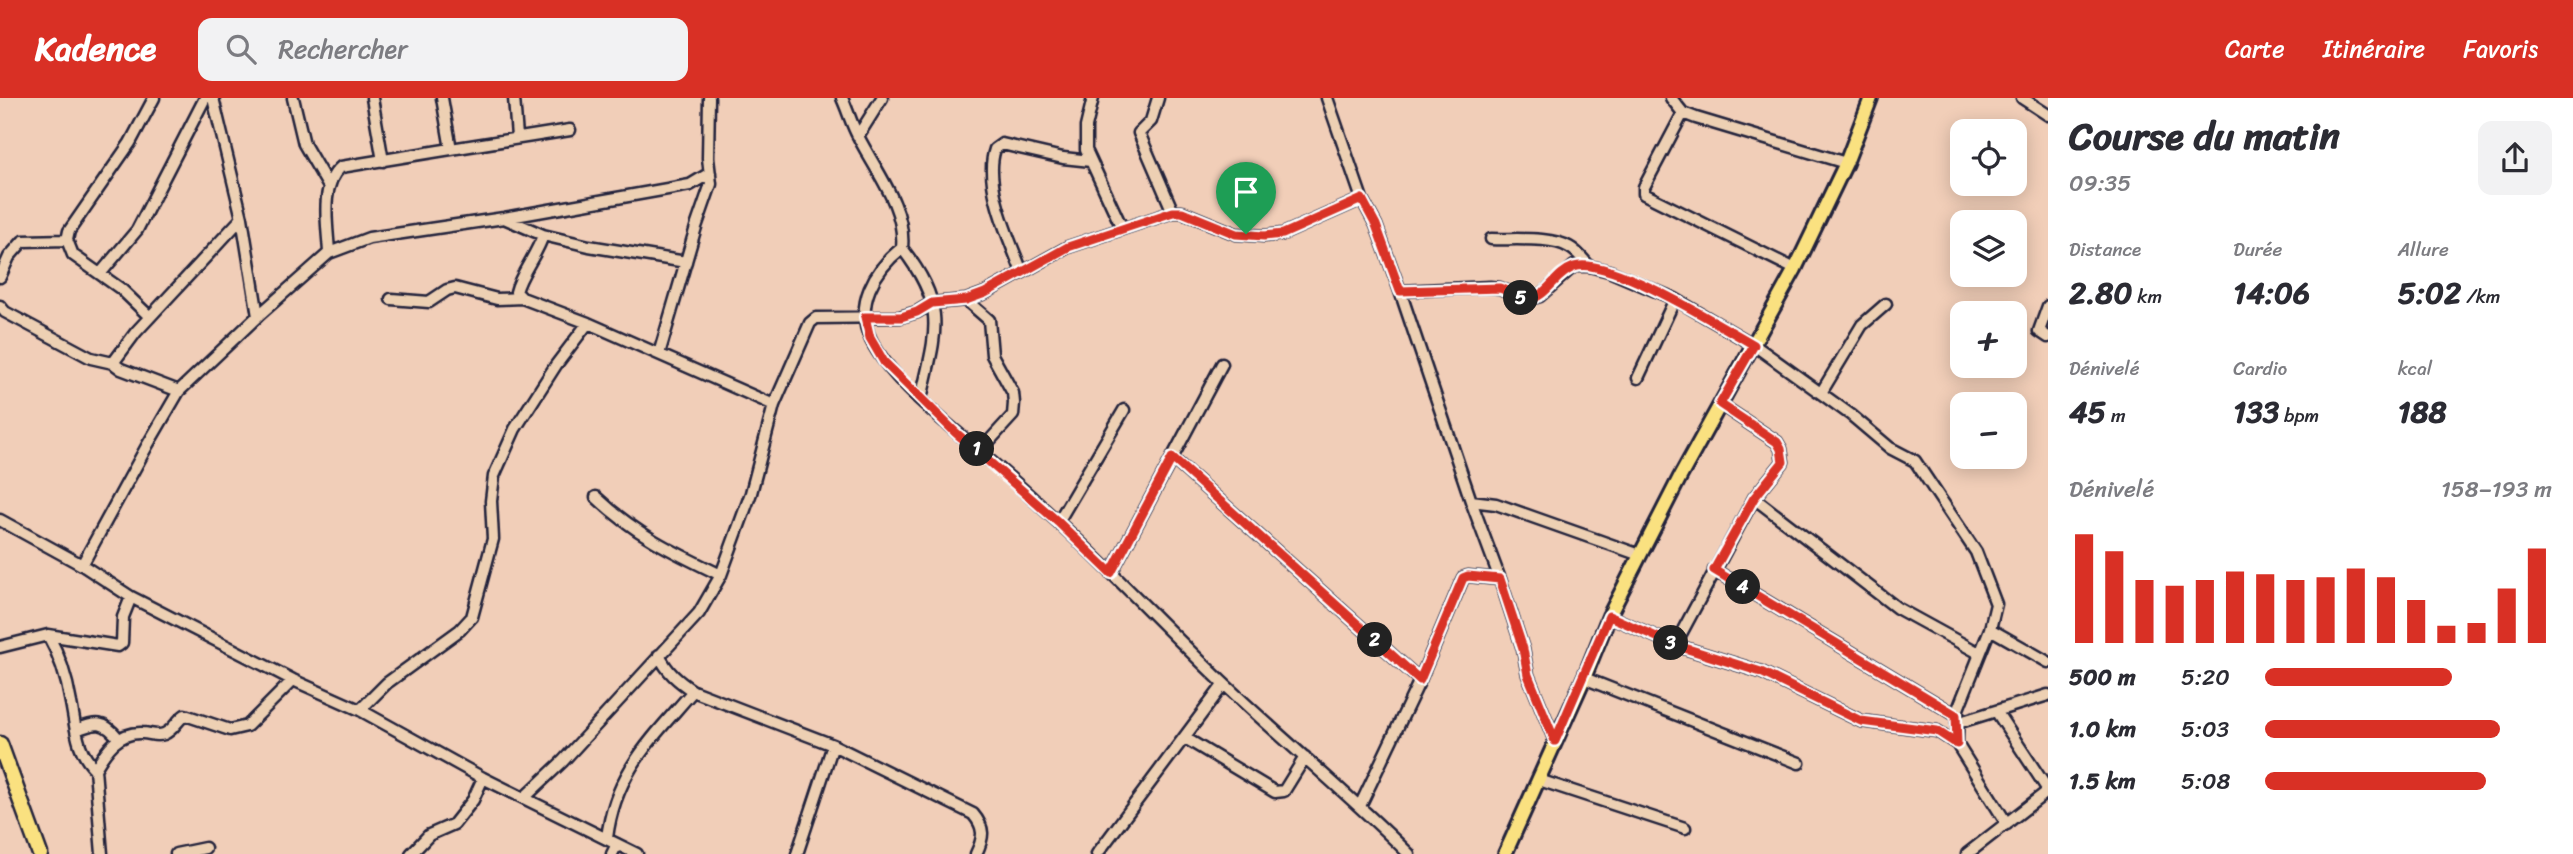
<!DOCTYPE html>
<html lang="fr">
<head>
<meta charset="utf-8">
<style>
  :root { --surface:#fff; --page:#f2f2f3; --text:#2b2b33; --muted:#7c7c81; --accent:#d93025 }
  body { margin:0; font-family:Sriracha,sans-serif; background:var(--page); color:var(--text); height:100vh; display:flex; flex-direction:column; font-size:26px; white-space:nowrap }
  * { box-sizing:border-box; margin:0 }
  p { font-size:23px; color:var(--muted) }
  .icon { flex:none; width:38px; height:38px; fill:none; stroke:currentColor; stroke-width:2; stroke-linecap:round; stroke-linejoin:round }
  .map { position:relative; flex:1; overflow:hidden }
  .sheet { display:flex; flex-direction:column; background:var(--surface); width:525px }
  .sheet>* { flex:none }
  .controls { position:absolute; left:1950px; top:21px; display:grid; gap:14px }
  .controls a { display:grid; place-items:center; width:77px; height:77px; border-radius:14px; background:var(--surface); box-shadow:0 4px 18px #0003; font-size:35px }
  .pin { position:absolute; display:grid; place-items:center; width:60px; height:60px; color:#fff; margin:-72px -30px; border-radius:50% 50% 50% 0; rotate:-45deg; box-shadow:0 0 7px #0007 }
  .pin .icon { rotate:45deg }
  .km { position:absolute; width:35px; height:35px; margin:-18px; border-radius:50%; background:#222; color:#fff; font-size:19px; line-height:35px; text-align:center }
  .round { display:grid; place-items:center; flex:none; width:74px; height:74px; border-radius:14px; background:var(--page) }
  .summary { display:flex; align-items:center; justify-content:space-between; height:119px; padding:0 21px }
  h1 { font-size:38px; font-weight:800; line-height:52px }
  .metrics { display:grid; grid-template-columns:repeat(3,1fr); gap:10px; height:119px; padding:7px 21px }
  .metrics div { display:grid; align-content:center }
  .metrics b { font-size:30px; font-weight:800 }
  .metrics small { font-size:19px; font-weight:400 }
  .metrics p { font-size:19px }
  .chart { height:196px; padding:14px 21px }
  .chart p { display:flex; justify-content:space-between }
  .chart svg { width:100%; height:126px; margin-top:7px; stroke:var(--accent); stroke-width:6 }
  ul { padding:0 21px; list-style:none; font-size:23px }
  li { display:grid; grid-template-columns:112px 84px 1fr; align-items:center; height:52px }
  li i { height:18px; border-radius:9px; background:var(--accent) }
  header { display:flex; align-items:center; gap:42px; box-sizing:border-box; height:98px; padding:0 35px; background:var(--accent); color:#fff }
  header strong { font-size:33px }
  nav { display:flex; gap:38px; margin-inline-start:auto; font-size:24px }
  .search { width:490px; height:63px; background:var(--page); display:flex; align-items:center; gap:18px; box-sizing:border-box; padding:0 24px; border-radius:14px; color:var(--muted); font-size:26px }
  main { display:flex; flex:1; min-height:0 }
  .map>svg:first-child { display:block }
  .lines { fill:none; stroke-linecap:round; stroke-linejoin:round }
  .minor-casing { stroke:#22223b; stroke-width:15 }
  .major-casing { stroke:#22223b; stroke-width:18 }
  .highway-casing { stroke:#22223b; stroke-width:19 }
  .minor { stroke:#edd0b3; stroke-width:10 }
  .major { stroke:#fae180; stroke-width:12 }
  .highway { stroke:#fae180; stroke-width:14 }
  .route-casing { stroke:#fff; stroke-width:14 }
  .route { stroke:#d93025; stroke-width:9 }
</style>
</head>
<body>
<header>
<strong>Kadence</strong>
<div class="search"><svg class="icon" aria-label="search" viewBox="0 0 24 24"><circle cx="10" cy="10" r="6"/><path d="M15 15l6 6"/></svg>Rechercher</div>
<nav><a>Carte</a><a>Itinéraire</a><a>Favoris</a></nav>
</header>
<main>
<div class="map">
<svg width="2048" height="756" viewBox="0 0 2048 756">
  <rect width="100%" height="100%" fill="#f1ceb8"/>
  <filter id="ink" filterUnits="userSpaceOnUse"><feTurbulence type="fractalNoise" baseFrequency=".0143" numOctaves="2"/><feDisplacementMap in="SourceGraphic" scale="14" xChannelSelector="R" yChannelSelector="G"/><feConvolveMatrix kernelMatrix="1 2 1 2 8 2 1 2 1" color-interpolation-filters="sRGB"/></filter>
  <g filter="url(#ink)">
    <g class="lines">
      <defs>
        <path id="minor" d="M213,0L242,120L258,218
          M293,0L304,46L329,89
          M372,0L383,63
          M514,0L517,39
          M842,0C848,13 852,28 859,40C877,75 906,110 902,150C874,172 854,207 871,242C892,284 946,324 981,355C1007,376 1031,399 1056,422C1113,474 1166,531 1222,584C1284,643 1349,696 1409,756
          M1093,0L1086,29V52L1122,130
          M1158,0L1151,23L1139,35L1173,114
          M1327,0L1362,101L1376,127L1400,193L1471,403L1500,481L1523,551L1528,577L1555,643
          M1671,0L1683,15L1696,20L1846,65
          M2022,0L2048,17
          M1683,15L1644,89V96L1795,171
          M858,38L882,0
          M451,51L570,32
          M504,120L543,137C537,157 520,176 516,194L522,200L588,225L774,307
          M543,137L589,148L686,164
          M1491,141C1513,142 1551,138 1569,149C1577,153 1583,161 1589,168
          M902,150C948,210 936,233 921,301
          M329,155C328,130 319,87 341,69L451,51L442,0
          M1022,174C1009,140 983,86 995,51L1002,46L1063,60L1091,63
          M100,176L137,132L205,0
          M0,179L9,159L23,143L67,142
          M1400,193L1490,189L1500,190L1526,202L1540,198L1574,168H1589L1609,173L1675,201L1754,247L1851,317L1890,350L1915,363L1976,454L1996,506L1990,531L1958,611L1957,646
          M391,201L429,204L447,192L455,190L497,201L522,200
          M966,202L989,222L992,257L1013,295L1014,305L1013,317L980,353
          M0,208L5,214L91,260L113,265L121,271L179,293
          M2048,208L2039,233L2048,239
          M150,219L121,191L73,157L67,142L69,133L130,45L154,0
          M659,256L696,129L711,86L708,60L709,0
          M113,265L136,234L242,120
          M1638,280L1675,201
          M1821,295L1862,227L1886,206
          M1172,360L1420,582
          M596,399C635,436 673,454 721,477
          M1754,400L1897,510L1979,555
          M1471,403L1496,406L1640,457
          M0,422L82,467L131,499L293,582L360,612L483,680L637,756
          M1058,424L1124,312
          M82,467L147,348L179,293L258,218L329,155L369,140L504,120L690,87L710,75
          M1714,472L1956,617
          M1111,475L1222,266
          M1609,518L1675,547L1761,574L1861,623L1937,633L1957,646L2007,726
          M1990,531L2048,564
          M48,537C60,558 67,581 71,605C76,629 76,653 95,671
          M1675,547L1754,400L1783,364L1781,351L1777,344L1720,306
          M0,549L48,537L118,548L122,545L123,519L131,499
          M659,557C667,574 678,583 693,593L833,647L973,716C985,730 984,739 976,756
          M1584,580L1799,665
          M360,612L387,585L460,532L472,519L493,441L491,403L494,378L515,331L556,267L588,225
          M1996,613L2048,692
          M1957,625L2048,597
          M76,632C97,624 104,622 119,641
          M1185,640L1275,694L1284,693L1305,659
          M1539,682L1685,730
          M525,699L563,663L699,515L721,477L751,395L774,307L810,225L816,220L900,219L917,214L932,205L966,202L985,195L1068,149L1173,114H1182L1236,136L1264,138L1283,136L1362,101
          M1360,708L1420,582L1463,480L1468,478L1500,481
          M607,740C615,674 652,641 693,593
          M102,756L95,671C106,652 118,634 142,635C150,635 156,639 164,636C174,632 176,623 185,617L230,632L247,628L293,582
          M176,756L205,750
          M411,756L429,737L454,726L473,702L483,680
          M612,756L617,746
          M797,756L833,647
          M1097,756L1224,586
          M1967,756L2048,693"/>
        <path id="major" d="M1505,756L1584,580L1609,518L1680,379L1795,171L1846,65L1871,0"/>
        <path id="highway" d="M0,646L40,756"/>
      </defs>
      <use href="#minor" class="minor-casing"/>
      <use href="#major" class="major-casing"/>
      <use href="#highway" class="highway-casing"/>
      <use href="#minor" class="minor"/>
      <use href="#major" class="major"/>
      <use href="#highway" class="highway"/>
    </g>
  </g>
  <g class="lines" filter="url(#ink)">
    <defs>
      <path id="route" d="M1362,101L1376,127L1400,193L1500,190L1527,202C1548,199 1554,176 1574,169C1607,157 1721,228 1754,247L1720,306L1777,344L1781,351L1783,364L1754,400L1714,472L1956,617L1957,646L1937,633L1861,623L1761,574L1675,547L1609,518L1555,643L1528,577L1523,551L1500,481L1468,478L1463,480L1420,582L1172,360L1111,475L1058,424L955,334L884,264L870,240L865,219H901L917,214L932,205L966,202L985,195L1068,149L1173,114H1182L1236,136L1264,138L1283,136Z"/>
    </defs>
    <use href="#route" class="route-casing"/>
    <use href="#route" class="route"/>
  </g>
</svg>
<div class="controls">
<a><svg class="icon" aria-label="locate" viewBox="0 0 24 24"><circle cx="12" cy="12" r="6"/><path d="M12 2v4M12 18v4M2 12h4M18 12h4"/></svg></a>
<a><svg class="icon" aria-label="layers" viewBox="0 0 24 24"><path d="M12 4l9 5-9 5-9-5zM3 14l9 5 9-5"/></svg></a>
<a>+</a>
<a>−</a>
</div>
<div class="pin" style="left:1246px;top:136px;background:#1e9e55"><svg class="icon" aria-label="arrive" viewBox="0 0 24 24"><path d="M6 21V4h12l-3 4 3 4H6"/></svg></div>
<b class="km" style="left:977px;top:351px">1</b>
<b class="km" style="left:1375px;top:542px">2</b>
<b class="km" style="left:1671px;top:545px">3</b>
<b class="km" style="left:1743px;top:489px">4</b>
<b class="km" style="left:1521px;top:200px">5</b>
</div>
<section class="sheet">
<div class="summary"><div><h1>Course du matin</h1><p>09:35</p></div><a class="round"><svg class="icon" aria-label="share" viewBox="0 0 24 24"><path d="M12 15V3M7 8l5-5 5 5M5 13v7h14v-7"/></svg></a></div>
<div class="metrics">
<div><p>Distance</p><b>2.80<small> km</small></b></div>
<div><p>Durée</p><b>14:06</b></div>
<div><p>Allure</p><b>5:02<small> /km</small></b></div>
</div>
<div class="metrics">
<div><p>Dénivelé</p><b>45<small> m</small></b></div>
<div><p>Cardio</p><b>133<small> bpm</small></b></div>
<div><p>kcal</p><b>188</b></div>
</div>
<div class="chart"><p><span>Dénivelé</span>158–193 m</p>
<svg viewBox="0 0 160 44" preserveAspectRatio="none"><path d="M5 44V6M15 44V12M25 44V22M35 44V24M45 44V22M55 44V19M65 44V20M75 44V22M85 44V21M95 44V18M105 44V21M115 44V29M125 44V38M135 44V37M145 44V25M155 44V11"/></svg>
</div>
<ul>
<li><b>500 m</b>5:20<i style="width:65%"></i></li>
<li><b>1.0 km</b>5:03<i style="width:82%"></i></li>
<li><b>1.5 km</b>5:08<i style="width:77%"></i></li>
</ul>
</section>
</main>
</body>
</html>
